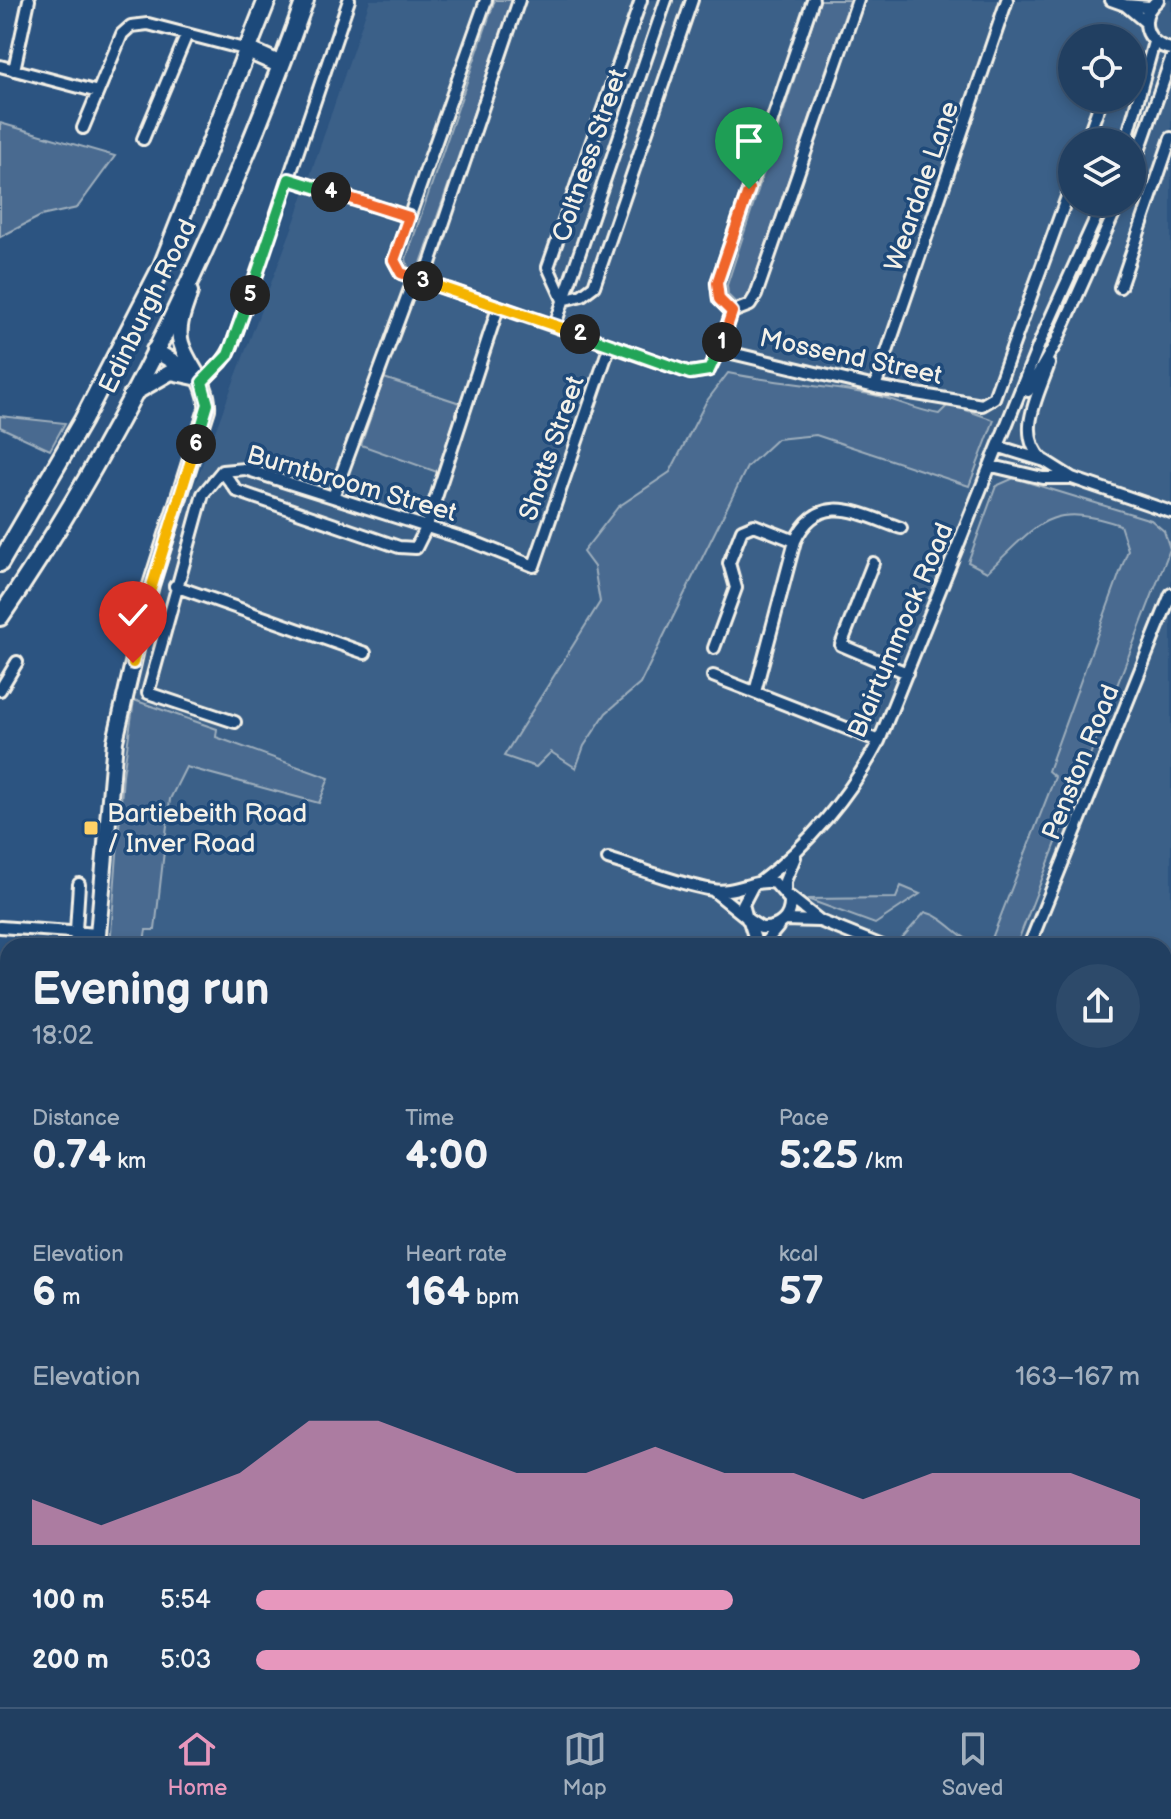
<!DOCTYPE html>
<html lang="en">
<head>
<meta charset="utf-8">
<style>
  :root { --surface:#213f61; --page:#2d4a6a; --text:#f1f3f6; --muted:#a2afbd; --line:#3e5876; --accent:#e797bd }
  body { margin:0; font-family:"Balsamiq Sans",sans-serif; background:var(--page); color:var(--text); height:100vh; display:flex; flex-direction:column; font-size:30px; white-space:nowrap }
  * { box-sizing:border-box; margin:0 }
  p { font-size:26px; color:var(--muted) }
  .icon { flex:none; width:44px; height:44px; fill:none; stroke:currentColor; stroke-width:2; stroke-linecap:round; stroke-linejoin:round }
  .map { position:relative; flex:1; overflow:hidden }
  .drawer { position:absolute; left:0px; top:938px; width:1172px; height:770px; display:flex; flex-direction:column; background:var(--surface); border-radius:24px 24px 0 0; box-shadow:0 4px 12px #0003,0 0 0 2px var(--line) }
  .drawer>* { flex:none }
  .controls { position:absolute; left:1058px; top:24px; display:grid; gap:16px }
  .controls a { display:grid; place-items:center; width:88px; height:88px; border-radius:50%; background:var(--surface); box-shadow:0 4px 12px #0003,0 0 0 2px var(--line); font-size:40px }
  .pin { position:absolute; display:grid; place-items:center; width:68px; height:68px; color:#fff; margin:-82px -34px; border-radius:50% 50% 50% 0; rotate:-45deg; box-shadow:0 0 8px #0007 }
  .pin .icon { rotate:45deg }
  .km { position:absolute; width:40px; height:40px; margin:-20px; border-radius:50%; background:#222; color:#fff; font-size:22px; line-height:40px; text-align:center }
  .round { display:grid; place-items:center; flex:none; width:84px; height:84px; border-radius:42px; background:var(--page) }
  .head { display:flex; align-items:center; justify-content:space-between; height:136px; padding:0 32px }
  h1 { font-size:44px; font-weight:700; line-height:60px }
  .stats { display:grid; grid-template-columns:repeat(3,1fr); gap:12px; height:136px; padding:8px 32px }
  .stats div { display:grid; align-content:center }
  .stats b { font-size:40px; font-weight:700 }
  .stats small { font-size:22px; font-weight:400 }
  .stats p { font-size:22px }
  .chart { height:224px; padding:16px 32px }
  .chart p { display:flex; justify-content:space-between }
  .chart svg { width:100%; height:144px; margin-top:8px; fill:var(--accent); opacity:.7 }
  ul { padding:0 32px; list-style:none; font-size:26px }
  li { display:grid; grid-template-columns:128px 96px 1fr; align-items:center; height:60px }
  li i { height:20px; border-radius:10px; background:var(--accent) }
  .tabs { display:flex; justify-content:space-around; align-items:center; height:112px; border-top:2px solid var(--line); background:var(--surface); font-size:22px; color:var(--muted) }
  .tabs a { display:grid; justify-items:center; gap:4px }
  .tabs .on { color:var(--accent) }
  .map>svg:first-child { display:block }
  .built { fill:#3b6088; fill-rule:evenodd }
  .green { fill:#496b90; stroke:#9eaebc; stroke-width:2 }
  .lines { fill:none; stroke-linecap:round; stroke-linejoin:round }
  .street-casing { stroke:#f4f1e8; stroke-width:16 }
  .secondary-casing { stroke:#f4f1e8; stroke-width:20 }
  .primary-casing { stroke:#f4f1e8; stroke-width:22 }
  .highway-casing { stroke:#f4f1e8; stroke-width:24 }
  .street { stroke:#1f4a7a; stroke-width:10 }
  .secondary { stroke:#1f4a7a; stroke-width:14 }
  .primary { stroke:#1f4a7a; stroke-width:16 }
  .highway { stroke:#1f4a7a; stroke-width:18 }
  .split-1-casing { stroke:#fff; stroke-width:16 }
  .split-2-casing { stroke:#fff; stroke-width:16 }
  .split-3-casing { stroke:#fff; stroke-width:16 }
  .split-4-casing { stroke:#fff; stroke-width:16 }
  .split-5-casing { stroke:#fff; stroke-width:16 }
  .split-6-casing { stroke:#fff; stroke-width:16 }
  .split-7-casing { stroke:#fff; stroke-width:16 }
  .split-8-casing { stroke:#fff; stroke-width:16 }
  .split-1 { stroke:#f0652b; stroke-width:10 }
  .split-2 { stroke:#22a559; stroke-width:10 }
  .split-3 { stroke:#f5b400; stroke-width:10 }
  .split-4 { stroke:#f0652b; stroke-width:10 }
  .split-5 { stroke:#22a559; stroke-width:10 }
  .split-6 { stroke:#22a559; stroke-width:10 }
  .split-7 { stroke:#f5b400; stroke-width:10 }
  .split-8 { stroke:#f5b400; stroke-width:10 }
  .poi-dot { fill:#ffd166; stroke:#1f4a7a; stroke-width:3 }
  .labels { text-anchor:middle; stroke-width:7; stroke-linejoin:round; paint-order:stroke }
  .street-label { font-size:26px; fill:#f4f1e8; stroke:#1f4a7a }
  .poi-label { font-size:26px; fill:#f4f1e8; stroke:#1f4a7a; text-anchor:start }
</style>
</head>
<body>
<div class="map">
<svg width="1171" height="1707" viewBox="0 0 1171 1707">
  <rect width="100%" height="100%" fill="#2c5481"/>
  <filter id="ink" filterUnits="userSpaceOnUse"><feTurbulence type="fractalNoise" baseFrequency=".0125" numOctaves="2"/><feDisplacementMap in="SourceGraphic" scale="16" xChannelSelector="R" yChannelSelector="G"/><feConvolveMatrix kernelMatrix="1 2 1 2 8 2 1 2 1" color-interpolation-filters="sRGB"/></filter>
  <g filter="url(#ink)">
    <path class="built" d="M370,0H1171V1051L1164,1048V946H110L123,775L150,615L181,521L295,220ZM1072,38H1132V98H1072ZM1072,142H1132V202H1072Z
      M1171,1597V1707H1066L1071,1700H1164V1601Z
      M116,1700H764L758,1707H118Z"/>
    <path class="green" d="M495,0H513L421,263L416,269L408,268L406,259Z
      M820,0H850L749,295L744,301L735,302L728,295L727,285Z
      M0,123L115,156L77,208L41,216L0,237Z
      M728,373C776,383 826,386 874,395C897,400 915,410 939,414L949,404L994,420L969,486L816,435L777,439L747,467L640,684L606,713L584,746L576,768L551,752L536,767L504,756L600,602L594,567L583,552L618,507L670,472L706,402Z
      M384,378L460,403L437,472L361,445Z
      M0,416L65,423L50,450L0,427Z
      M1014,478L1151,520L1164,531L1170,549L1016,946H989L1055,777L1048,771L1128,550L1120,525C1047,500 1037,526 987,572L968,562L996,486Z
      M134,700L217,729L216,737L329,778L319,803L186,767L170,799L155,930H146L143,946H110L123,775Z
      M901,886L920,894L875,924L807,899L896,898Z
      M925,912C946,917 959,939 980,946H919L901,939Z
      M0,1064L8,1065V1333L0,1332Z
      M1164,1082H1171V1319L1164,1333Z
      M1171,1516V1597L1164,1601V1526Z
      M786,1700H897L891,1707H780Z"/>
    <g class="lines">
      <defs>
        <path id="street" d="M486,0L394,260L401,273L690,373L709,370L719,350L875,387L982,405L994,398L1072,183
          M641,0L548,267L563,300L582,295L594,286L692,0
          M1111,0L1125,5
          M1158,0C1137,17 1145,44 1171,49
          M1144,21L1125,5L1149,7
          M0,66L98,92
          M14,70L29,0
          M83,128L122,34L131,26L148,24L248,50
          M143,139L187,34
          M1086,142L1102,98
          M1126,142L1154,42
          M1132,171L1171,59
          M289,179L409,217
          M424,281L519,0
          M1120,287L1171,138
          M732,312L719,299L717,283L813,0
          M555,325L666,0
          M719,350L732,312L750,305L756,295L858,0
          M202,382L222,362L232,346L349,0
          M875,387L1007,0
          M1028,391L1056,343L1119,202
          M1000,447L1045,461L1072,478L1171,512
          M1043,460C1015,434 1039,394 1049,364
          M992,466L1043,478H1070
          M222,471L245,469L471,541L534,566L610,345
          M222,471L237,491L399,547L416,548L426,528L498,308
          M222,471L203,494L148,693L235,722
          M333,497L414,278
          M873,563L841,645L907,673
          M175,586L365,653
          M714,648L736,588L729,563L742,530L754,525L795,541
          M713,676L879,741
          M0,690L17,662
          M755,692L795,541C819,489 860,514 901,528
          M608,859C642,869 678,884 713,890C735,894 755,878 775,883L790,900C791,918 779,929 761,928L747,919L743,904L753,885
          M760,882C808,846 851,794 879,741L1042,337L1103,202
          M785,890V881L795,857
          M714,891L745,916
          M790,897L820,921L882,946
          M784,920L818,921
          M749,921L757,946
          M0,927L98,934
          M75,946L79,884
          M762,946L778,927
          M1029,946L1171,594
          M0,1050L8,1051
          M0,1344L8,1345
          M0,1524L8,1525
          M0,1643L8,1641
          M49,1700L52,1707"/>
        <path id="secondary" d="M154,350L192,373
          M131,395L171,372L199,378
          M97,946L115,741L151,585L207,409C209,383 188,367 181,343C176,326 185,308 190,292
          M76,1700L77,1707"/>
        <path id="primary" d="M248,50L281,65
          M0,563L83,420L162,266L267,0
          M0,617C126,434 231,209 305,0"/>
        <path id="highway" d="M1164,1443L1171,1431
          M1164,1498L1171,1485
          M979,1707L985,1700
          M1015,1707L1021,1700"/>
      </defs>
      <use href="#street" class="street-casing"/>
      <use href="#secondary" class="secondary-casing"/>
      <use href="#primary" class="primary-casing"/>
      <use href="#highway" class="highway-casing"/>
      <use href="#street" class="street"/>
      <use href="#secondary" class="secondary"/>
      <use href="#primary" class="primary"/>
      <use href="#highway" class="highway"/>
    </g>
  </g>
  <g class="lines" filter="url(#ink)">
    <defs>
      <path id="split-1" d="M722,342L732,312L719,299L717,283L749,189"/>
      <path id="split-2" d="M580,334L690,373L709,370L722,342"/>
      <path id="split-3" d="M423,281L580,334"/>
      <path id="split-4" d="M331,192L409,217L394,260L401,273L423,281"/>
      <path id="split-5" d="M250,295L289,179L331,192"/>
      <path id="split-6" d="M196,444L208,404L202,382L228,355L250,295"/>
      <path id="split-7" d="M147,602L196,444"/>
      <path id="split-8" d="M133,663L147,602"/>
    </defs>
    <use href="#split-1" class="split-1-casing"/>
    <use href="#split-2" class="split-2-casing"/>
    <use href="#split-3" class="split-3-casing"/>
    <use href="#split-4" class="split-4-casing"/>
    <use href="#split-5" class="split-5-casing"/>
    <use href="#split-6" class="split-6-casing"/>
    <use href="#split-7" class="split-7-casing"/>
    <use href="#split-8" class="split-8-casing"/>
    <use href="#split-1" class="split-1"/>
    <use href="#split-2" class="split-2"/>
    <use href="#split-3" class="split-3"/>
    <use href="#split-4" class="split-4"/>
    <use href="#split-5" class="split-5"/>
    <use href="#split-6" class="split-6"/>
    <use href="#split-7" class="split-7"/>
    <use href="#split-8" class="split-8"/>
  </g>
  <rect class="poi-dot" x="83" y="820" width="16" height="16" rx="4"/>
  <g class="labels">
    <g class="street-label">
      <text transform="translate(589 155) rotate(-71)" y="9">Coltness Street</text>
      <text transform="translate(921 186) rotate(-71)" y="9">Weardale Lane</text>
      <text transform="translate(147 306) rotate(-64)" y="9">Edinburgh Road</text>
      <text transform="translate(851 356) rotate(12)" y="9">Mossend Street</text>
      <text transform="translate(551 448) rotate(-71)" y="9">Shotts Street</text>
      <text transform="translate(352 483) rotate(16)" y="9">Burntbroom Street</text>
      <text transform="translate(900 630) rotate(-67)" y="9">Blairtummock Road</text>
      <text transform="translate(1080 762) rotate(-68)" y="9">Penston Road</text>
    </g>
    <g class="poi-label">
      <text x="107" y="822">Bartiebeith Road<tspan x="107" dy="30">/ Inver Road</tspan></text>
    </g>
  </g>
</svg>
<div class="controls">
<a><svg class="icon" aria-label="locate" viewBox="0 0 24 24"><circle cx="12" cy="12" r="6"/><path d="M12 2v4M12 18v4M2 12h4M18 12h4"/></svg></a>
<a><svg class="icon" aria-label="layers" viewBox="0 0 24 24"><path d="M12 4l9 5-9 5-9-5zM3 14l9 5 9-5"/></svg></a>
</div>
<div class="pin" style="left:749px;top:189px;background:#1e9e55"><svg class="icon" aria-label="arrive" viewBox="0 0 24 24"><path d="M6 21V4h12l-3 4 3 4H6"/></svg></div>
<div class="pin" style="left:133px;top:663px;background:#d93025"><svg class="icon" aria-label="check" viewBox="0 0 24 24"><path d="M5 12l5 5 9-10"/></svg></div>
<b class="km" style="left:722px;top:342px">1</b>
<b class="km" style="left:580px;top:334px">2</b>
<b class="km" style="left:423px;top:281px">3</b>
<b class="km" style="left:331px;top:192px">4</b>
<b class="km" style="left:250px;top:295px">5</b>
<b class="km" style="left:196px;top:444px">6</b>
<section class="drawer">
<div class="head"><div><h1>Evening run</h1><p>18:02</p></div><a class="round"><svg class="icon" aria-label="share" viewBox="0 0 24 24"><path d="M12 15V3M7 8l5-5 5 5M5 13v7h14v-7"/></svg></a></div>
<div class="stats">
<div><p>Distance</p><b>0.74<small> km</small></b></div>
<div><p>Time</p><b>4:00</b></div>
<div><p>Pace</p><b>5:25<small> /km</small></b></div>
</div>
<div class="stats">
<div><p>Elevation</p><b>6<small> m</small></b></div>
<div><p>Heart rate</p><b>164<small> bpm</small></b></div>
<div><p>kcal</p><b>57</b></div>
</div>
<div class="chart"><p><span>Elevation</span>163–167 m</p>
<svg viewBox="0 0 160 44" preserveAspectRatio="none"><path d="M0 44V30L10 38L20 30L30 22L40 6L50 6L60 14L70 22L80 22L90 14L100 22L110 22L120 30L130 22L140 22L150 22L160 30V44z"/></svg>
</div>
<ul>
<li><b>100 m</b>5:54<i style="width:54%"></i></li>
<li><b>200 m</b>5:03<i style="width:100%"></i></li>
</ul>
</section>
</div>
<nav class="tabs">
<a class="on"><svg class="icon" aria-label="home" viewBox="0 0 24 24"><path d="M3 11l9-7 9 7M6 9v11h12V9"/></svg>Home</a>
<a><svg class="icon" aria-label="map" viewBox="0 0 24 24"><path d="M3 6l6-2 6 2 6-2v14l-6 2-6-2-6 2zM9 4v14M15 6v14"/></svg>Map</a>
<a><svg class="icon" aria-label="saved" viewBox="0 0 24 24"><path d="M7 4h10v16l-5-4-5 4z"/></svg>Saved</a>
</nav>
</body>
</html>
